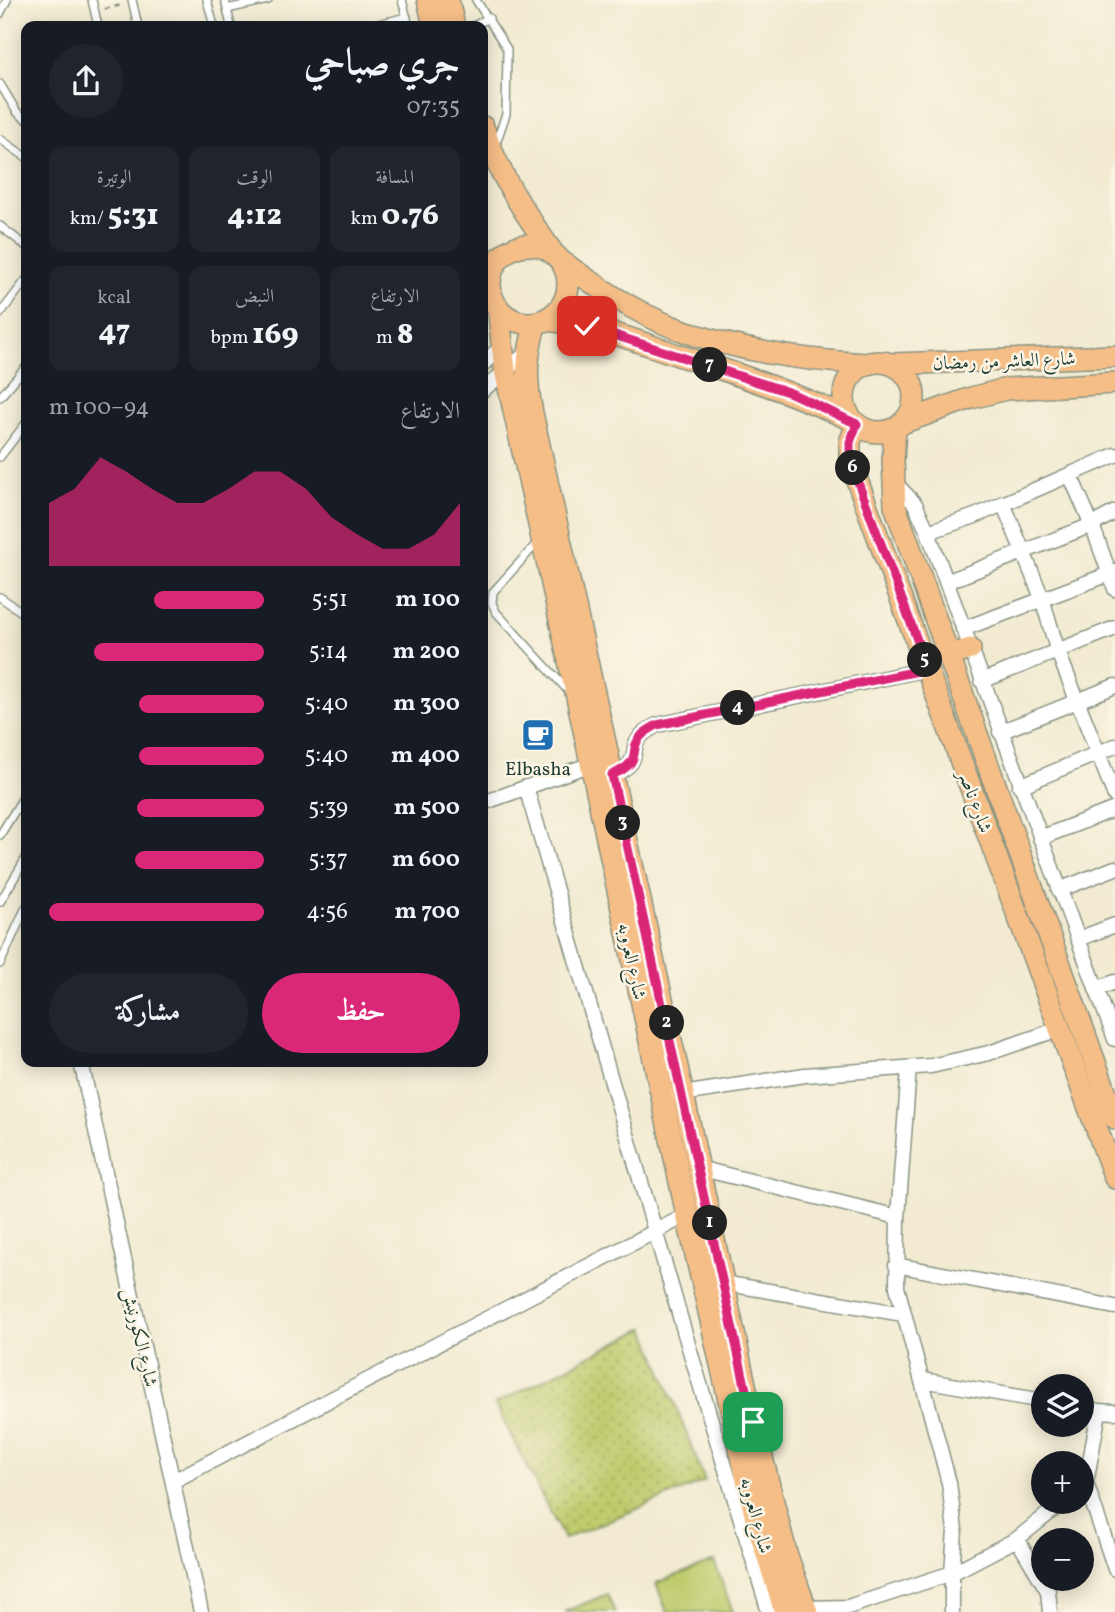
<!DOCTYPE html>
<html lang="ar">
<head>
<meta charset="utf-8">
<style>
  :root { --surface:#171b24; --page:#20242c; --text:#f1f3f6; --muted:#9ea1a6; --accent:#db2777 }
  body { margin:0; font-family:Vollkorn,Amiri,serif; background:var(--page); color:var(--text); direction:rtl; height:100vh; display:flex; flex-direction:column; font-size:26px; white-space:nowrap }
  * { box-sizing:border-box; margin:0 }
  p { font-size:23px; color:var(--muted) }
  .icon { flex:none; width:38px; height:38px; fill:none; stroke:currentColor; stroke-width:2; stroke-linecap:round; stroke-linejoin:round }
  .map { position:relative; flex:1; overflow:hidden; direction:ltr }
  .sheet { position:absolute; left:21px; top:21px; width:467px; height:1046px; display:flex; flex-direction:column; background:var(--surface); border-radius:14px; box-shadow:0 4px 18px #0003; direction:rtl }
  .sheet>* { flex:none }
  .controls { position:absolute; left:1031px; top:1374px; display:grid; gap:14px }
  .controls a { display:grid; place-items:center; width:63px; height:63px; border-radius:50%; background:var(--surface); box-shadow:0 4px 18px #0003; font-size:35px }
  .pin { position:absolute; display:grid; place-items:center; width:60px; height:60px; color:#fff; margin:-30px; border-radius:14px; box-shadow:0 4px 10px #0006 }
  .km { position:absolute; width:35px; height:35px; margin:-18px; border-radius:50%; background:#222; color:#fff; font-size:19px; line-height:35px; text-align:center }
  .round { display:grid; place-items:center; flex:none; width:74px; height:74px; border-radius:37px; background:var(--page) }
  .headline { display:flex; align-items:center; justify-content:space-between; height:119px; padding:0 28px }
  h1 { font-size:38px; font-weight:800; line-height:52px }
  .metrics { display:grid; grid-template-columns:repeat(3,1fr); gap:10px; height:119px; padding:7px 28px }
  .metrics div { display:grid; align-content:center; border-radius:14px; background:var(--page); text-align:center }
  .metrics b { font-size:30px; font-weight:800 }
  .metrics small { font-size:19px; font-weight:400 }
  .metrics p { font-size:19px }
  .chart { height:196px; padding:14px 28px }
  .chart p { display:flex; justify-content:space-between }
  .chart svg { width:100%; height:126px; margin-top:7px; fill:var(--accent); opacity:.7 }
  .button { display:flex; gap:14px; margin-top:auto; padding:14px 28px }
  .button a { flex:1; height:80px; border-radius:42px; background:var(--accent); color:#fff; font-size:28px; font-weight:800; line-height:80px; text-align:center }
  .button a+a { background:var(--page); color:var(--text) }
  ul { padding:0 28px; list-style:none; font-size:23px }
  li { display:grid; grid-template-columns:112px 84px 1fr; align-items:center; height:52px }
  li i { height:18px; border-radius:9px; background:var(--accent) }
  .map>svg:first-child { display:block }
  .grass { fill:url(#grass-dots); stroke:#6f8450; stroke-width:2 }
  .pitch { fill:#bfcb6d; stroke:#6f8450; stroke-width:2 }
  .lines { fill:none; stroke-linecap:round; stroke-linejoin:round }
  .lane-casing { stroke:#889483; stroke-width:10 }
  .street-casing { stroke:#889483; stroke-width:17 }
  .primary-casing { stroke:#889483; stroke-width:24 }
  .path { stroke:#889483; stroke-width:2.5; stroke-dasharray:5 5; stroke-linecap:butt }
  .lane { stroke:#fff; stroke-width:7 }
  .street { stroke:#fff; stroke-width:14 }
  .primary { stroke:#f6be87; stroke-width:21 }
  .route-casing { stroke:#fff; stroke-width:14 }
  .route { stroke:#db2777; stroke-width:9 }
  .labels { text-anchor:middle; stroke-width:5; stroke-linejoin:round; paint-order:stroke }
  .street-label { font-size:19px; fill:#1f3d34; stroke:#fcf5e5 }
  .poi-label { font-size:19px; fill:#1f3d34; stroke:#fcf5e5 }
</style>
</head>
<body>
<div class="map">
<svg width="1115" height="1612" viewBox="0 0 1115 1612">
  <defs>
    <pattern id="grass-dots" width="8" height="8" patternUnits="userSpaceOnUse" patternTransform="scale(1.75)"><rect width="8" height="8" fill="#bfcb6d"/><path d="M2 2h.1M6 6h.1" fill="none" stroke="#9ba65a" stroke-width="1.8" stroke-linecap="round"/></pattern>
  </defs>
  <rect width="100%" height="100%" fill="#fcf5e5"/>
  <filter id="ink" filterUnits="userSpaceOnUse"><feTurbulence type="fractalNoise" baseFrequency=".0143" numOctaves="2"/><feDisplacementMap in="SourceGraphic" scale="14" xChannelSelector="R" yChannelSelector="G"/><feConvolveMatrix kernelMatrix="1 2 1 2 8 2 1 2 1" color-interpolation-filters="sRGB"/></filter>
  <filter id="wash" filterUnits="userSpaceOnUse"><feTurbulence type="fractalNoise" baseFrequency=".00686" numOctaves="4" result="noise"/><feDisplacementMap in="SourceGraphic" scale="28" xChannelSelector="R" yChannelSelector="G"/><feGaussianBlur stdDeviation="1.57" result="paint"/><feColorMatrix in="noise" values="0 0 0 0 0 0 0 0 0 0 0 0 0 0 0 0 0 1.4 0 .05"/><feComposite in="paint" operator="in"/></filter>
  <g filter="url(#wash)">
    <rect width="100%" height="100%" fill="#f2ebd2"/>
    <path class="grass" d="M645,1328L705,1481L564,1539L495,1404Z"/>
    <path class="pitch" d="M714,1561L733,1612H667L656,1583Z
      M607,1594L615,1612H564Z"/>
  </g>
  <g filter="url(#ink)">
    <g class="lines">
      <defs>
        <path id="lane" d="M92,0L98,26
          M132,0L138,26
          M207,0L214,26
          M225,0L231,26
          M402,0L409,26
          M476,0L507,49L506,114L495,146
          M227,9L268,0
          M0,14L7,0
          M369,26L407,17
          M473,26L489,18
          M0,84L17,112L26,119
          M0,139L26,157
          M0,226L26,246
          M0,314L26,280
          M0,397L26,367
          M0,457L26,423
          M539,541L493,592L492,603L496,612L571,694
          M0,597L26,615
          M0,835L26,793
          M0,902L26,858
          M0,964L26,907"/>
        <path id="street" d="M483,364L501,347
          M483,390L528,352
          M1070,475L1092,525L1115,589
          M893,481L915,504L928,532L1115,1039
          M1003,503L1042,598L1058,652L1115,796
          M928,532L975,516L1115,455
          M946,582L1092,525L1115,512
          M963,629L1115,572
          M982,681L1115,628
          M1000,732L1115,686
          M612,775C646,760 626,752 642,735C646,731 652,728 657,725L928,669
          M1020,786L1115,746
          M526,787L690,1351L769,1612
          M483,803L591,764
          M1040,838L1115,809
          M1059,890L1115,868
          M1078,939L1115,925
          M1096,989L1115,982
          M81,1062L201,1612
          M909,1068L898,1217L897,1287L949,1483L955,1530L952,1573
          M676,1095L805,1075L931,1066L989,1053L1059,1029
          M698,1168L898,1217
          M896,1265L1115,1307
          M723,1283L903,1314
          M923,1380L1043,1401
          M1082,1408L1099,1411
          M173,1481L687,1215
          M1086,1483L1115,1569
          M1082,1486L1086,1483L1099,1411L1115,1412
          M1017,1539L1063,1502
          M952,1573L1017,1539L1048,1591L1050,1612
          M805,1608L848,1607L952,1573V1612"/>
        <path id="primary" d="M428,0L434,26
          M448,0L454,26
          M483,127C498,174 524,212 553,253
          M490 284a39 39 0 1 1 78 0a39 39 0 1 1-78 0Z
          M562,262C597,286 633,312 673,327C736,351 800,360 867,364
          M498,307L505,370L578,702L687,1215L756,1519L785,1612
          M543,320C590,323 633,340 678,355C738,374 797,394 854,421
          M536,322C526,356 525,378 532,413L683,1094L753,1422L786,1553L807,1612
          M844 397a35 35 0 1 1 70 0a35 35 0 1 1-70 0Z
          M893,364L1115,356
          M902,423L971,398L1006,389L1115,383
          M857,424L850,442V461L1115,1178
          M895,428L893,460L895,506L1115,1118
          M949,656L970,649"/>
      </defs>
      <use href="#lane" class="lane-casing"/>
      <use href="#street" class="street-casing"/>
      <use href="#primary" class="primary-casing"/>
      <path class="path" d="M105,9L122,5"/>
      <use href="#lane" class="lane"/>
      <use href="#street" class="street"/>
      <use href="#primary" class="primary"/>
    </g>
  </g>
  <g class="lines" filter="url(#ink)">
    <defs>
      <path id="route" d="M587,326L791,393L857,424L850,442V461L928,669L657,725C652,728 646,731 642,735C626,752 646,760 612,775L753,1422"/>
    </defs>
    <use href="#route" class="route-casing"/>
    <use href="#route" class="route"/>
  </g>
  <defs>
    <symbol id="cafe-square" viewBox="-11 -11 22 22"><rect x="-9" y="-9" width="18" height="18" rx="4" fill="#1f6fb2" stroke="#fcf5e5"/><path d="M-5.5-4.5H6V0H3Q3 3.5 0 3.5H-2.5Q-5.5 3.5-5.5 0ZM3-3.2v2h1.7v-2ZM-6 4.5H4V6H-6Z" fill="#fff"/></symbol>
  </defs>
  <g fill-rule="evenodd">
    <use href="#cafe-square" x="519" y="716" width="38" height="38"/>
  </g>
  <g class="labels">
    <g class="street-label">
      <text transform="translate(1004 360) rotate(-2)" y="7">شارع العاشر من رمضان</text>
      <text transform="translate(976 801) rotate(70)" y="7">شارع ناصر</text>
      <text transform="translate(633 961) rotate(78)" y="7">شارع العروبه</text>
      <text transform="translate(141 1337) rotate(77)" y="7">شارع الكورنيش</text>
      <text transform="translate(757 1515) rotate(75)" y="7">شارع العروبه</text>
    </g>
    <g class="poi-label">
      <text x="538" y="775">Elbasha</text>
    </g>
  </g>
</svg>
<div class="controls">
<a><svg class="icon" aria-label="layers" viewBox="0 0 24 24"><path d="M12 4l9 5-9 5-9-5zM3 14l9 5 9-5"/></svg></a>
<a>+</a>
<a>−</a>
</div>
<div class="pin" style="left:753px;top:1422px;background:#1e9e55"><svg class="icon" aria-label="arrive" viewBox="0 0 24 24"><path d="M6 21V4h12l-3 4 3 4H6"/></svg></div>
<div class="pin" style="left:587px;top:326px;background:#d93025"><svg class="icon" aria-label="check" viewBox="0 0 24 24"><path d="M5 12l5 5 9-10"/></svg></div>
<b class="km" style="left:710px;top:1223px">1</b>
<b class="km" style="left:667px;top:1023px">2</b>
<b class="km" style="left:623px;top:823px">3</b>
<b class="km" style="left:738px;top:708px">4</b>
<b class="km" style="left:925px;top:660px">5</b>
<b class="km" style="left:853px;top:468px">6</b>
<b class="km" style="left:710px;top:365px">7</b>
<section class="sheet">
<div class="headline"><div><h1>جري صباحي</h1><p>07:35</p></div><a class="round"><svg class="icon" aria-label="share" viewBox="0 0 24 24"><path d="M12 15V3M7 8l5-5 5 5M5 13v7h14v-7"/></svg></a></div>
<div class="metrics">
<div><p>المسافة</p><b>0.76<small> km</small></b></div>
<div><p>الوقت</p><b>4:12</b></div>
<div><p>الوتيرة</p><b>5:31<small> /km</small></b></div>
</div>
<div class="metrics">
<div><p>الارتفاع</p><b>8<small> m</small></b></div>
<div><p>النبض</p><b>169<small> bpm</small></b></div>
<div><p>kcal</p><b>47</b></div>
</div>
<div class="chart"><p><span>الارتفاع</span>94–100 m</p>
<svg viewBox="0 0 160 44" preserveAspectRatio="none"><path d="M0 44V22L10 17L20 6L30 11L40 17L50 22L60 22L70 17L80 11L90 11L100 17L110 27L120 33L130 38L140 38L150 33L160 22V44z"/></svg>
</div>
<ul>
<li><b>100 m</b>5:51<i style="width:51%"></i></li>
<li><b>200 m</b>5:14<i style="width:79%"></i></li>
<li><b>300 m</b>5:40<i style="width:58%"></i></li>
<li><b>400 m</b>5:40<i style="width:58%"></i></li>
<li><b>500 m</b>5:39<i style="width:59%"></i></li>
<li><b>600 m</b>5:37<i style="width:60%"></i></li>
<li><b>700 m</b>4:56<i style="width:100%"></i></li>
</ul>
<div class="button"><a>حفظ</a><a>مشاركة</a></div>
</section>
</div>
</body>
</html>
